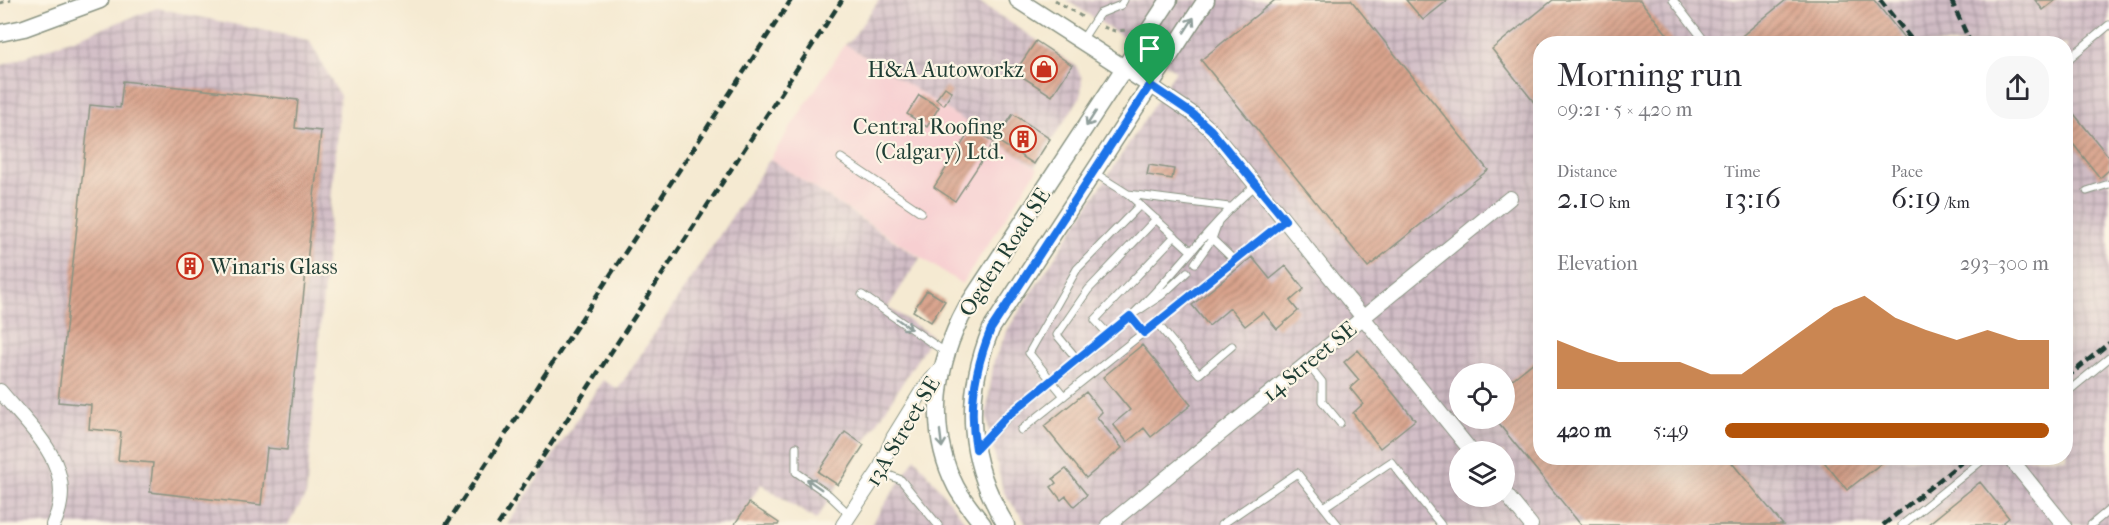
<!DOCTYPE html>
<html lang="en">
<head>
<meta charset="utf-8">
<style>
  :root { --surface:#fff; --page:#f7f7f7; --text:#2b2b33; --muted:#7c7c81; --accent:#b45309 }
  body { margin:0; font-family:"IM FELL French Canon",serif; background:var(--page); color:var(--text); height:100vh; display:flex; flex-direction:column; font-size:22px; white-space:nowrap }
  * { box-sizing:border-box; margin:0 }
  p { font-size:20px; color:var(--muted) }
  .icon { flex:none; width:33px; height:33px; fill:none; stroke:currentColor; stroke-width:2; stroke-linecap:round; stroke-linejoin:round }
  .map { position:relative; flex:1; overflow:hidden }
  .panel { position:absolute; left:1533px; top:36px; width:540px; height:429px; display:flex; flex-direction:column; background:var(--surface); border-radius:24px; box-shadow:0 6px 24px #0002 }
  .panel>* { flex:none }
  .controls { position:absolute; left:1449px; top:363px; display:grid; gap:12px }
  .controls a { display:grid; place-items:center; width:66px; height:66px; border-radius:50%; background:var(--surface); box-shadow:0 6px 24px #0002; font-size:30px }
  .pin { position:absolute; display:grid; place-items:center; width:51px; height:51px; color:#fff; margin:-62px -26px; border-radius:50% 50% 50% 0; rotate:-45deg; box-shadow:0 0 6px #0007 }
  .pin .icon { rotate:45deg }
  .round { display:grid; place-items:center; flex:none; width:63px; height:63px; border-radius:24px; background:var(--page) }
  .summary { display:flex; align-items:center; justify-content:space-between; height:102px; padding:0 24px }
  h1 { font-size:33px; font-weight:600; line-height:45px }
  .figures { display:grid; grid-template-columns:repeat(3,1fr); gap:9px; height:102px; padding:6px 24px }
  .figures div { display:grid; align-content:center }
  .figures b { font-size:30px; font-weight:600 }
  .figures small { font-size:16px; font-weight:400 }
  .figures p { font-size:16px }
  .chart { height:168px; padding:12px 24px }
  .chart p { display:flex; justify-content:space-between }
  .chart svg { width:100%; height:108px; margin-top:6px; fill:var(--accent); opacity:.7 }
  ul { padding:0 24px; list-style:none; font-size:20px }
  li { display:grid; grid-template-columns:96px 72px 1fr; align-items:center; height:45px }
  li i { height:15px; border-radius:8px; background:var(--accent) }
  .map>svg:first-child { display:block }
  .built { fill:#f7cfd1 }
  .industrial { fill:url(#industrial-grid); fill-rule:evenodd }
  .building { fill:url(#building-hatch) }
  .lines { fill:none; stroke-linecap:round; stroke-linejoin:round }
  .service-casing { stroke:#8a9483; stroke-width:9 }
  .minor-casing { stroke:#8a9483; stroke-width:16 }
  .tertiary-casing { stroke:#8a9483; stroke-width:19 }
  .path { stroke:#8a9483; stroke-width:3; stroke-dasharray:4.5 4.5; stroke-linecap:butt }
  .service { stroke:#fff; stroke-width:7 }
  .minor { stroke:#fff; stroke-width:14 }
  .tertiary { stroke:#fff; stroke-width:16 }
  .rail { stroke:#1f3d34; stroke-width:4.5; stroke-dasharray:9 4.5; stroke-linecap:butt }
  .oneway { stroke:#8f9e9a }
  .route-casing { stroke:#fff; stroke-width:12 }
  .route { stroke:#1a73e8; stroke-width:8 }
  .labels { text-anchor:middle; stroke-width:4.5; stroke-linejoin:round; paint-order:stroke }
  .poi-label { font-size:22px; fill:#1f3d34; stroke:#fcf5e5; text-anchor:end }
  .street-label { font-size:22px; fill:#1f3d34; stroke:#fcf5e5 }
</style>
</head>
<body>
<div class="map">
<svg width="2109" height="525" viewBox="0 0 2109 525">
  <defs>
    <pattern id="industrial-grid" width="8" height="8" patternUnits="userSpaceOnUse" patternTransform="scale(1.5)"><rect width="8" height="8" fill="#d2bdc6"/><path d="M0 4h8M4 0v8" fill="none" stroke="#aa9ba2"/></pattern>
    <pattern id="building-hatch" width="6" height="6" patternUnits="userSpaceOnUse" patternTransform="scale(1.5)"><rect width="6" height="6" fill="#d9a38c"/><path d="M-1 1l2-2M0 6l6-6M5 7l2-2" fill="none" stroke="#af8673"/></pattern>
  </defs>
  <rect width="100%" height="100%" fill="#fcf5e5"/>
  <filter id="ink" filterUnits="userSpaceOnUse"><feTurbulence type="fractalNoise" baseFrequency=".0167" numOctaves="2"/><feDisplacementMap in="SourceGraphic" scale="12" xChannelSelector="R" yChannelSelector="G"/><feConvolveMatrix kernelMatrix="1 2 1 2 8 2 1 2 1" color-interpolation-filters="sRGB"/></filter>
  <filter id="wash" filterUnits="userSpaceOnUse"><feTurbulence type="fractalNoise" baseFrequency=".008" numOctaves="4" result="noise"/><feDisplacementMap in="SourceGraphic" scale="24" xChannelSelector="R" yChannelSelector="G"/><feGaussianBlur stdDeviation="1.35" result="paint"/><feColorMatrix in="noise" values="0 0 0 0 0 0 0 0 0 0 0 0 0 0 0 0 0 1.4 0 .05"/><feComposite in="paint" operator="in"/></filter>
  <g filter="url(#wash)">
    <rect width="100%" height="100%" fill="#f5ead2"/>
    <path class="built" d="M845,44L1038,168L962,284L770,159Z"/>
    <path class="industrial" d="M879,0H976L1076,66L1082,78L1081,96L1035,166L845,44L851,40Z
      M1066,0H2109V525H1027L1003,491L986,416L994,360L1008,329L1176,71ZM1540,44H2066V458H1540ZM1460,374H1504V418H1460ZM1460,452H1504V496H1460Z
      M157,8L309,40L340,96L306,495L288,525H0V66Z
      M770,159L920,258L888,307L932,336L816,520L761,484L734,525H507L603,380L618,389Z
      M915,458L968,525H871Z"/>
    <g id="blocks">
      <path class="building" d="M1275,0H1351L1488,170L1368,267L1201,60Z
        M1406,0H1448L1423,20Z
        M1553,0H1640L1675,44H1540V110L1492,49Z
        M1786,0H1874L1909,44H1740L1737,40Z
        M2035,0H2056L2043,10Z
        M1036,41L1072,65L1052,96L1015,72Z
        M123,81L298,100L295,128L321,131L287,450L267,448L261,505L150,492L153,463L118,460L121,432L89,429L91,405L58,402L90,105L120,108Z
        M945,87L952,92L944,105L936,99Z
        M919,95L939,107L927,127L907,114Z
        M2066,104L2109,157V170L2100,178L2066,135Z
        M1013,114L1050,139L1034,164L996,140Z
        M972,128L994,142L955,201L934,187Z
        M1149,165L1174,169L1172,179L1147,175Z
        M1252,257L1270,279L1286,266L1304,289L1290,301L1298,311L1277,329L1263,312L1245,326L1230,308L1209,326L1192,305Z
        M927,290L945,301L931,322L913,311Z
        M1142,345L1191,405L1151,437L1144,428L1127,442L1113,424L1130,410L1103,377Z
        M1358,350L1415,420L1380,448L1353,413L1363,404L1350,388L1359,380L1344,362Z
        M1540,357V458H1728L1783,525H1581L1494,418H1504V386Z
        M1086,392L1102,412L1097,417L1122,448L1086,478L1044,426Z
        M845,432L864,445L838,485L818,472Z
        M1821,458H1888L1847,490Z
        M1066,469L1087,495L1074,506L1066,496L1061,500L1051,487L1056,483L1053,479Z
        M1980,482L2009,518L2000,525H1927Z
        M749,503L779,523L778,525H734Z"/>
    </g>
  </g>
  <g filter="url(#ink)">
    <use href="#blocks" fill-opacity="0" stroke="#8a9483" stroke-width="1.5"/>
    <g class="lines">
      <defs>
        <path id="service" d="M1673,0L1707,44
          M1082,40L1099,14L1121,5L1124,0
          M2066,61L2109,25
          M841,158L921,212
          M1093,172L1128,194L1190,250
          M2087,191L2109,184
          M1128,194L1229,207
          M1210,237L1234,260
          M1195,263L1212,239L1218,222
          M862,295L945,352
          M1156,322L1199,374L1232,346
          M1144,333L1130,316L1162,295L1187,272
          M1108,334L1095,320L1175,236
          M1077,359L1057,335L1088,290L1156,219
          M1307,363L1322,382V401L1340,423
          M2066,393L2109,358
          M1064,396L1029,353L1077,269L1140,205
          M1021,430L1285,220
          M796,447V472L829,495L850,515
          M977,448C1023,398 1080,362 1130,317C1175,276 1209,224 1256,185
          M879,471L901,480L938,525
          M1324,507L1391,462L1441,525
          M1221,525L1297,473L1338,525
          M1902,525L1985,458
          M2091,525L2109,510"/>
        <path id="minor" d="M1150,85L1193,114L1211,130L1472,452
          M0,391C33,431 80,468 53,525
          M2010,458L2064,525
          M1504,492L1531,525
          M843,525L879,471L893,438L922,391L941,368
          M1108,525L1510,198"/>
        <path id="tertiary" d="M1018,0L1150,85
          M0,33L24,28L100,0
          M983,525C974,513 963,500 956,487C926,429 936,363 966,308L1169,0
          M1006,525C967,461 963,399 991,329L1206,0"/>
      </defs>
      <use href="#service" class="service-casing"/>
      <use href="#minor" class="minor-casing"/>
      <use href="#tertiary" class="tertiary-casing"/>
      <path class="path" d="M1055,0L1084,18
        M0,3L11,0
        M1103,27L1115,31L1129,30"/>
      <use href="#service" class="service"/>
      <use href="#minor" class="minor"/>
      <use href="#tertiary" class="tertiary"/>
      <path class="rail" d="M1880,0L1915,44
        M1951,0L1971,44
        M2066,378L2109,343
        M446,525L791,0
        M498,525L842,0
        M1883,525L1967,458"/>
    </g>
    <defs><path id="oneway-shaft" d="M-6 0H5M1.5-3L5.5 0L1.5 3" fill="none" stroke-width="1.6" stroke-linecap="round" stroke-linejoin="round" transform="scale(1.5)"/></defs>
    <g class="oneway">
      <use href="#oneway-shaft" transform="translate(1189 25) rotate(-57)"/>
      <use href="#oneway-shaft" transform="translate(1091 119) rotate(123)"/>
      <use href="#oneway-shaft" transform="translate(904 324) rotate(35)"/>
      <use href="#oneway-shaft" transform="translate(941 439) rotate(83)"/>
      <use href="#oneway-shaft" transform="translate(814 484) rotate(-145)"/>
    </g>
  </g>
  <g class="lines" filter="url(#ink)">
    <defs>
      <path id="route" d="M1150,85L1193,114L1211,130L1285,220L1144,333L1130,316L1005,418L976,449C968,408 975,368 991,329Z"/>
    </defs>
    <use href="#route" class="route-casing"/>
    <use href="#route" class="route"/>
  </g>
  <defs>
    <symbol id="shop-ring" viewBox="-11 -11 22 22"><circle r="9.5" fill="#fcf5e5" stroke="#c8321e" stroke-width="1.5"/><path d="M-5-2.5h2.3a2.7 3.5 0 0 1 5.4 0H5L5.5 6h-11ZM-1.5-2.5h3a1.5 2.3 0 0 0-3 0Z" fill="#c8321e"/></symbol>
    <symbol id="building-ring" viewBox="-11 -11 22 22"><circle r="9.5" fill="#fcf5e5" stroke="#c8321e" stroke-width="1.5"/><path d="M-4-6H4V6H1V3H-1V6H-4ZM-2.5-4.3h1.7v1.8h-1.7ZM.8-4.3h1.7v1.8H.8ZM-2.5-1h1.7V.8h-1.7ZM.8-1h1.7V.8H.8Z" fill="#c8321e"/></symbol>
  </defs>
  <g fill-rule="evenodd">
    <use href="#shop-ring" x="1029" y="54" width="30" height="30"/>
    <use href="#building-ring" x="1008" y="124" width="30" height="30"/>
    <use href="#building-ring" x="175" y="251" width="30" height="30"/>
  </g>
  <g class="labels">
    <g class="poi-label">
      <text x="1024" y="77">H&amp;A Autoworkz</text>
      <text x="1004" y="134">Central Roofing<tspan x="1004" dy="25">(Calgary) Ltd.</tspan></text>
      <text x="210" y="274" text-anchor="start">Winaris Glass</text>
    </g>
    <g class="street-label">
      <text transform="translate(1004 252) rotate(-57)" y="8">Ogden Road SE</text>
      <text transform="translate(1309 361) rotate(-39)" y="8">14 Street SE</text>
      <text transform="translate(902 431) rotate(-59)" y="8">13A Street SE</text>
    </g>
  </g>
</svg>
<div class="controls">
<a><svg class="icon" aria-label="locate" viewBox="0 0 24 24"><circle cx="12" cy="12" r="6"/><path d="M12 2v4M12 18v4M2 12h4M18 12h4"/></svg></a>
<a><svg class="icon" aria-label="layers" viewBox="0 0 24 24"><path d="M12 4l9 5-9 5-9-5zM3 14l9 5 9-5"/></svg></a>
</div>
<div class="pin" style="left:1150px;top:85px;background:#1e9e55"><svg class="icon" aria-label="arrive" viewBox="0 0 24 24"><path d="M6 21V4h12l-3 4 3 4H6"/></svg></div>
<section class="panel">
<div class="summary"><div><h1>Morning run</h1><p>09:21 · 5 × 420 m</p></div><a class="round"><svg class="icon" aria-label="share" viewBox="0 0 24 24"><path d="M12 15V3M7 8l5-5 5 5M5 13v7h14v-7"/></svg></a></div>
<div class="figures">
<div><p>Distance</p><b>2.10<small> km</small></b></div>
<div><p>Time</p><b>13:16</b></div>
<div><p>Pace</p><b>6:19<small> /km</small></b></div>
</div>
<div class="chart"><p><span>Elevation</span>293–300 m</p>
<svg viewBox="0 0 160 44" preserveAspectRatio="none"><path d="M0 44V24L10 29L20 33L30 33L40 33L50 38L60 38L70 29L80 20L90 11L100 6L110 15L120 20L130 24L140 20L150 24L160 24V44z"/></svg>
</div>
<ul>
<li><b>420 m</b>5:49<i style="width:100%"></i></li>
</ul>
</section>
</div>
</body>
</html>
